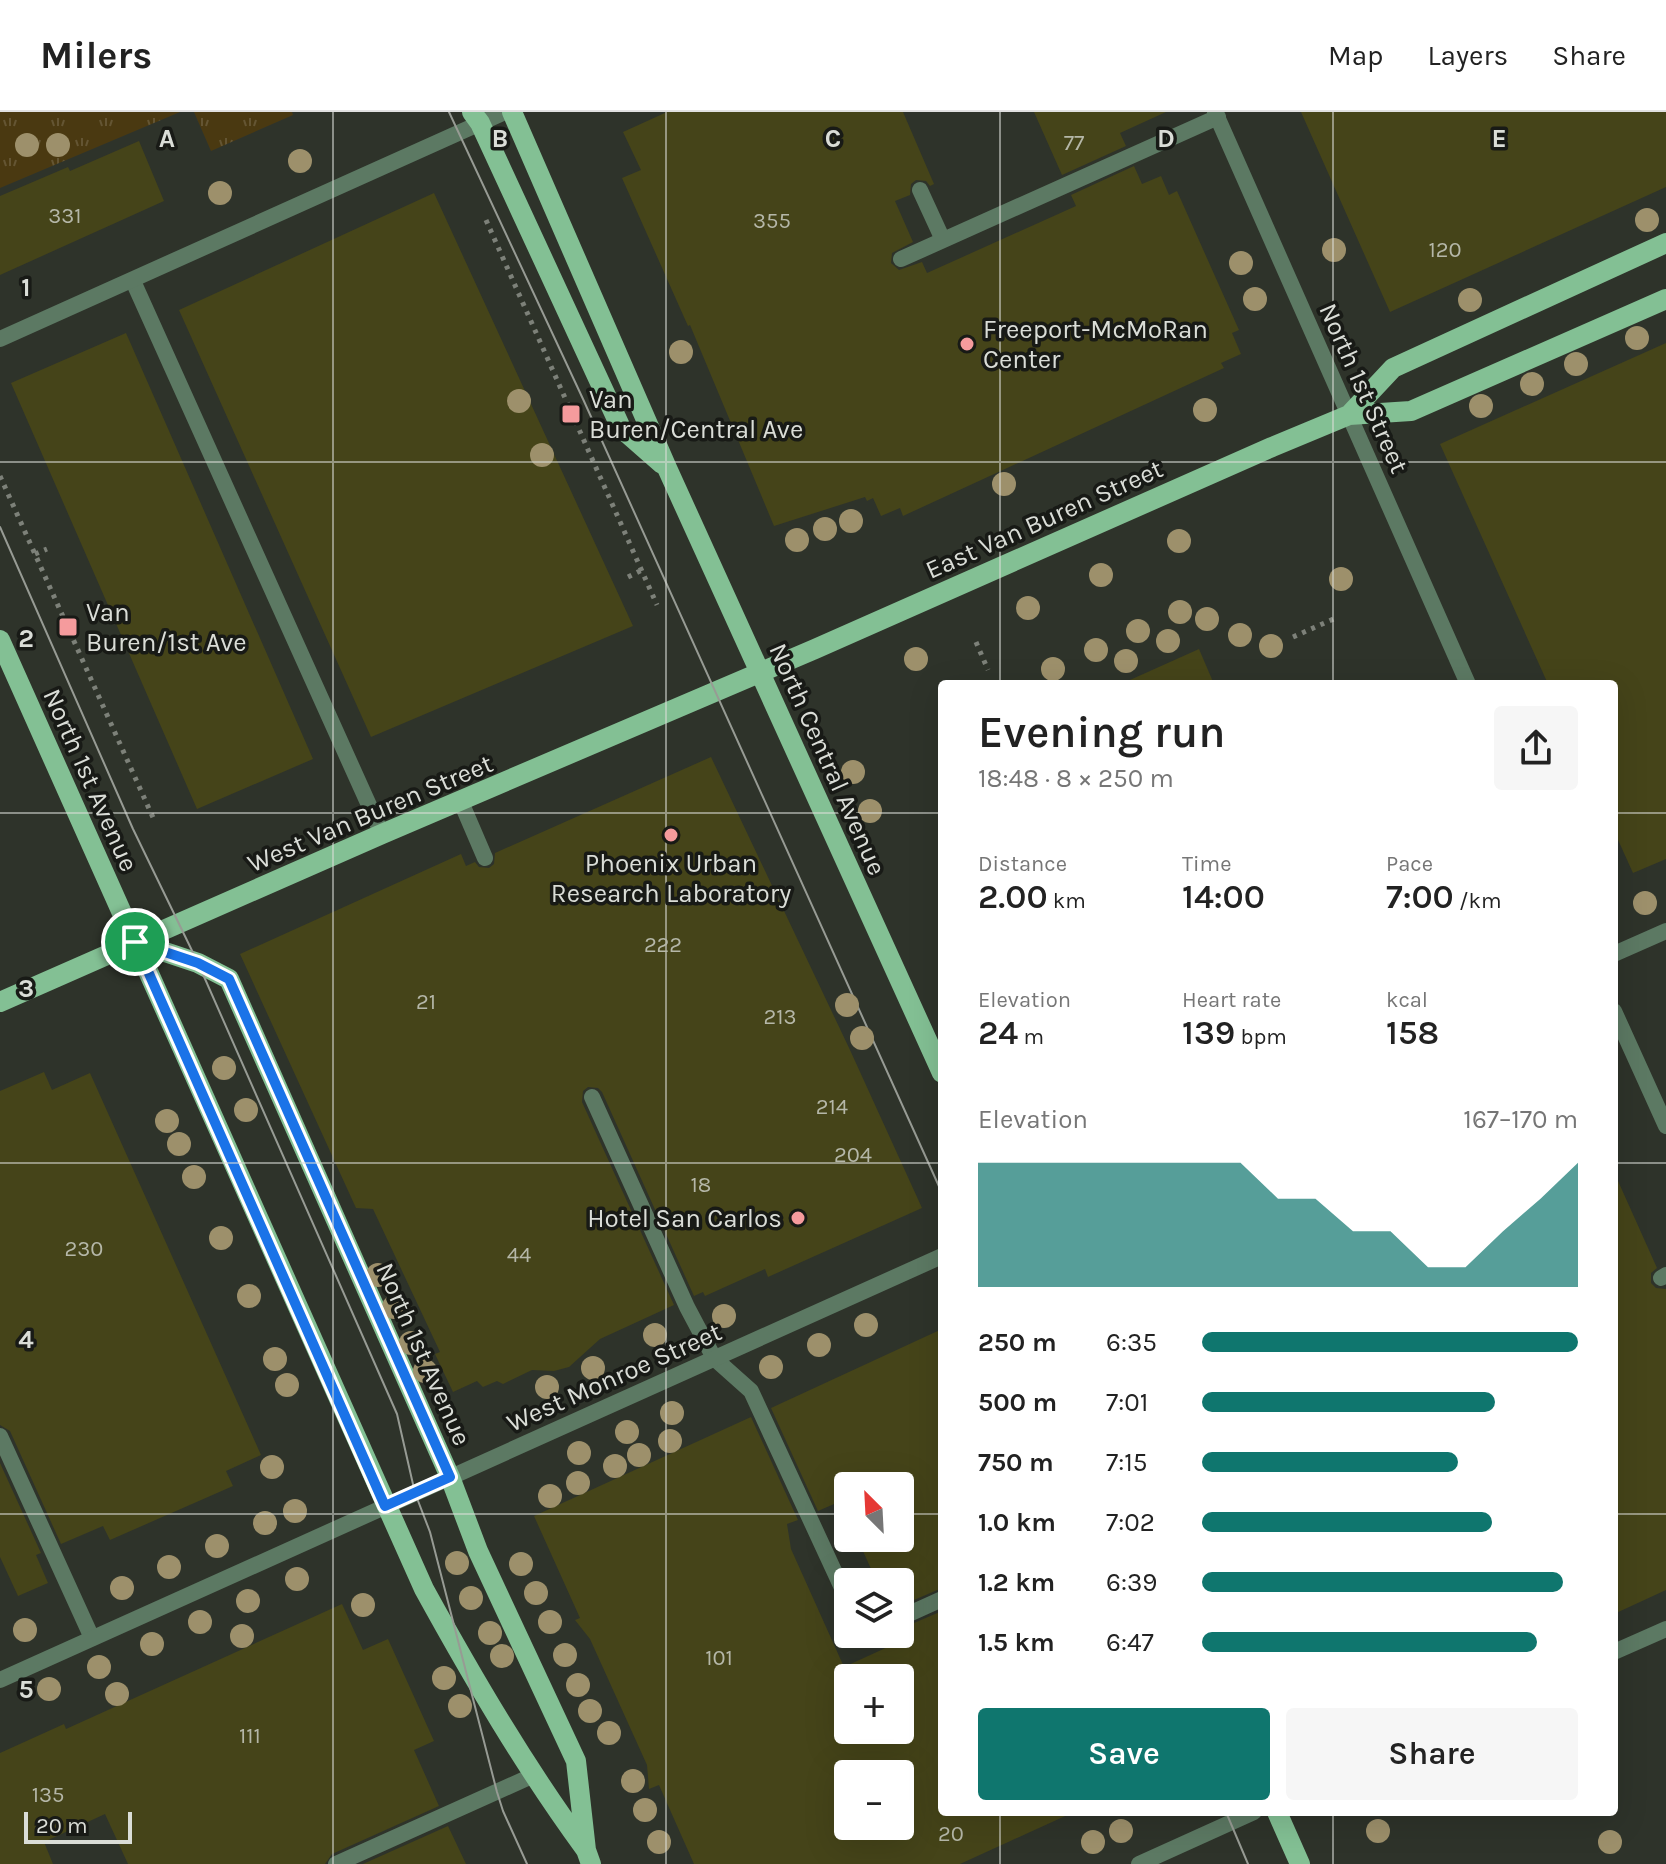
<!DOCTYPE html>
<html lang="en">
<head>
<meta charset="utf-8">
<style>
  :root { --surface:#fff; --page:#f6f6f6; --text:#222; --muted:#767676; --line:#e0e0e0; --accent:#0f766e }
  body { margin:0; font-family:Karla,sans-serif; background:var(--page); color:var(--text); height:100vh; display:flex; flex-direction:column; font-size:30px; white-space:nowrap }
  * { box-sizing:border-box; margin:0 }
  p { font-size:26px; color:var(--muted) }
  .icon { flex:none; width:44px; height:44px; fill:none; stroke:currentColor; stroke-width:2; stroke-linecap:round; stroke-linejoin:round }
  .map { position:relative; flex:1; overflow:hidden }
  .details { position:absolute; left:938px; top:568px; width:680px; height:1136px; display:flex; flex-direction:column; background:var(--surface); border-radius:8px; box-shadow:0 8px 32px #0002 }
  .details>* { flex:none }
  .needle { width:52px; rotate:336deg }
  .fabs { position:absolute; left:834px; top:1360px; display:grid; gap:16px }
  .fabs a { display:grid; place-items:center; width:80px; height:80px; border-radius:8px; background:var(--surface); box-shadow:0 8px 32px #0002; font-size:40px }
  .scale { position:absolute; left:24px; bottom:20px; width:108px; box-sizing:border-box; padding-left:8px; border:4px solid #daddd7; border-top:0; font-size:22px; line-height:28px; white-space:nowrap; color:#daddd7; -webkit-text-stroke:6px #181a16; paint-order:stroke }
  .pin { position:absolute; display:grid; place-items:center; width:68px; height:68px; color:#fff; margin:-34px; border:4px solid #fff; border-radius:50%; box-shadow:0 2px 8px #0007 }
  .round { display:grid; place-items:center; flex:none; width:84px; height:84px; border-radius:8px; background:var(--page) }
  .headline { display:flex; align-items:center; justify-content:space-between; height:136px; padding:0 40px }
  h1 { font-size:44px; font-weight:600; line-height:60px }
  .figures { display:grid; grid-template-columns:repeat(3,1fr); gap:12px; height:136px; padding:8px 40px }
  .figures div { display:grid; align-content:center }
  .figures b { font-size:34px; font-weight:600 }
  .figures small { font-size:22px; font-weight:400 }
  .figures p { font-size:22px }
  .chart { height:224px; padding:16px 40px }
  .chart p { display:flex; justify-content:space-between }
  .chart svg { width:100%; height:144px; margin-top:8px; fill:var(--accent); opacity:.7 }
  .action { display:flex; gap:16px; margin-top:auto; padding:16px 40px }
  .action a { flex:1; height:92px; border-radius:8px; background:var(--accent); color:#fff; font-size:32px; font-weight:600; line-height:92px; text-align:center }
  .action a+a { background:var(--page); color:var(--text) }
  ul { padding:0 40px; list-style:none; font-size:26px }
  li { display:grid; grid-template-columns:128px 96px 1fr; align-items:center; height:60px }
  li i { height:20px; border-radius:10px; background:var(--accent) }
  header { display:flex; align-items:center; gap:48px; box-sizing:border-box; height:112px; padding:0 40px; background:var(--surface); border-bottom:2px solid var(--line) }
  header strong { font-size:38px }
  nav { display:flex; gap:44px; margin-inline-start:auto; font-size:28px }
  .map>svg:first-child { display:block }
  .park { fill:url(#park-tufts) }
  .building { fill:#454419; fill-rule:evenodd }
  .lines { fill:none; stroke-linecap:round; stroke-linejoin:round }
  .path { stroke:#7d8179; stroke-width:5; stroke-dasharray:4 6; stroke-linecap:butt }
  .service { stroke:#5c7963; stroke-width:16 }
  .minor { stroke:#5c7963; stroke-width:16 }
  .primary { stroke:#83c094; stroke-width:20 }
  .tram { stroke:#979b94; stroke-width:2 }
  .tree { fill:#9d906b }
  .route-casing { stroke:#fff; stroke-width:16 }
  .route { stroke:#1a73e8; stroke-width:10 }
  .grid { fill:none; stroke:#daddd7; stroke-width:2; stroke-opacity:0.55 }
  .poi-dot { fill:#f59b9d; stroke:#181a16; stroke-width:3 }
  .labels { text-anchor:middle; stroke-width:7; stroke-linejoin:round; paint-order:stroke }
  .number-label { font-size:22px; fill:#b5b7a8 }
  .poi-label { font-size:26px; fill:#daddd7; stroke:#181a16; text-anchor:start }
  .street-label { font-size:26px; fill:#daddd7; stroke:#181a16 }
  .grid-label { font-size:26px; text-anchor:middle; font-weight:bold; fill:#daddd7; stroke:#181a16; stroke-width:7; stroke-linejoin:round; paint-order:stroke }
</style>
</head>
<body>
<header>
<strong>Milers</strong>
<nav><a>Map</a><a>Layers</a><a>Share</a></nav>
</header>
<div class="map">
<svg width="1666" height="1752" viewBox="0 0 1666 1752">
  <defs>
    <pattern id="park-tufts" width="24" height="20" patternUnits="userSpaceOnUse" patternTransform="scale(2)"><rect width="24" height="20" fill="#4a3911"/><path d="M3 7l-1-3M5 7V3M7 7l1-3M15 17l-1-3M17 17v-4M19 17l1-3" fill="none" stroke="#645533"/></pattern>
  </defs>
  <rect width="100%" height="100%" fill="#2e332a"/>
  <path class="park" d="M0,0H180L0,76Z
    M194,0H292L293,3L211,39Z"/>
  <path class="building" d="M667,0H903L934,72L930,74L926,69L916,68L911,72L910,83L895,89L913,130L892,141L891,151L899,158L922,150L927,161L1076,94L1071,83L1134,54L1142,72L1161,64L1169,83L1177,79L1239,218L1232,221L1241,242L1221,251L1224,256L903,404L900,396L881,404L873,386L867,389L865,385L774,414L690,213L688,214L622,66L641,58L623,20Z
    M1034,0H1166L1120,21L1126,34L1062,63Z
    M1301,0H1666V75L1390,200Z
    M139,29L164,89L0,163V84L68,55L70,59Z
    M434,81L633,514L371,625L179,198Z
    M126,221L313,647L197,697L11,271Z
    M1666,231V747L1633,761L1614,719V572H1548L1440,332Z
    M1199,537L1214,572H1121Z
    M711,645L850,938L922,1096L768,1165L765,1157L705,1184L703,1180L694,1184L602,980L598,976L588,975L583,979L582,990L674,1193L600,1227L569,1255L554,1259L532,1258L503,1272L497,1269L483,1275L477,1269L453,1280L435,1242L440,1240L373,1097L356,1096L240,842L461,742L466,754L475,750L479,755L489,756L494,752L495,741Z
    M44,960L52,978L90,961L261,1343L226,1359L233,1374L110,1428L103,1414L61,1432L10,1319L0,1313V979Z
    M1614,1060L1657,1156L1651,1161V1171L1656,1176L1666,1177V1478L1614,1502Z
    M942,1217V1476L900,1494V1470H877L857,1426H900V1374H848V1405L841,1389L818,1399L771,1296Z
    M751,1305L798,1408L787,1412L791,1437L844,1555L903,1528L900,1517L942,1499V1700H1074L960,1752H694L659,1673L649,1677L647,1653L590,1527L575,1508L580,1506L534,1404ZM848,1566H900V1618H848ZM848,1662H900V1714H848Z
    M0,1351L41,1441L36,1443L48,1471L18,1484L0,1445Z
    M342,1492L363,1538L388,1527L434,1629L414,1638L439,1694L332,1742L325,1752H128L105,1702L44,1730L53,1752H0V1641L64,1612L66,1617Z
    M448,1714L466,1752H363Z"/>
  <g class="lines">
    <path class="path" d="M486,108L657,493
      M0,364L155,710
      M35,442L47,437
      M628,465L642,458
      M1293,525L1338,505
      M976,530L988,558"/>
    <path class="service" d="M920,78L943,128
      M901,147L1218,5
      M133,169L382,722
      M461,690L485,746
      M592,985L687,1195L714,1246L751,1279L848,1489
      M1661,1166L1666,1163
      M0,1324L92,1526
      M900,1506L942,1487
      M863,1522H864
      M336,1752L534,1663"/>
    <path class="minor" d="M1215,0L1468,572
      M0,227L505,0
      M1614,842L1666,819
      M1614,899L1666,1014
      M1614,1540L1666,1517
      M0,1568L942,1144
      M1139,1752L1254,1700"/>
    <path class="primary" d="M472,0L480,11L621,316L662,352
      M512,0L667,356L942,961
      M1349,303L1393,256L1666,131
      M0,528L424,1477C473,1566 525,1655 586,1738L591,1752
      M135,830L198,851L229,867L450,1365L478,1439L576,1649L586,1738
      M0,890L382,722L815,537L1272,335L1349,303L1411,299L1666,187
      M1277,1700L1300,1752"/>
    <path class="tram" d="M449,0L583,287L942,1081
      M0,415L133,717L198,851L397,1302L415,1381L430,1420L497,1680L503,1699L527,1752
      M1226,1700L1248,1752"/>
  </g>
  <g class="tree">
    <circle cx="27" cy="33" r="12"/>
    <circle cx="58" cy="33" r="12"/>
    <circle cx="300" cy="49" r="12"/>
    <circle cx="220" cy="81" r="12"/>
    <circle cx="1647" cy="108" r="12"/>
    <circle cx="1334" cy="138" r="12"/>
    <circle cx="1241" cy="151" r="12"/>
    <circle cx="1255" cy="187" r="12"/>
    <circle cx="1470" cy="188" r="12"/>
    <circle cx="1637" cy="226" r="12"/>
    <circle cx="681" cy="240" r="12"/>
    <circle cx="1576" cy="252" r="12"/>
    <circle cx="1532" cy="272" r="12"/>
    <circle cx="519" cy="289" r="12"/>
    <circle cx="1481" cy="294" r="12"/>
    <circle cx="1205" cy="298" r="12"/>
    <circle cx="542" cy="343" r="12"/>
    <circle cx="1004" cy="372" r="12"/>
    <circle cx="851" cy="409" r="12"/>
    <circle cx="825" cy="417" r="12"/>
    <circle cx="797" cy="428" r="12"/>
    <circle cx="1179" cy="429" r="12"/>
    <circle cx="1101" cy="463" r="12"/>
    <circle cx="1341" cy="467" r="12"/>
    <circle cx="1028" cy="496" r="12"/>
    <circle cx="1180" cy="500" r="12"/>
    <circle cx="1207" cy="507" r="12"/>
    <circle cx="1138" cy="519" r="12"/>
    <circle cx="1240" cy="523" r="12"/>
    <circle cx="1168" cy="529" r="12"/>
    <circle cx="1271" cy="534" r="12"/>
    <circle cx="1096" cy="538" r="12"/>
    <circle cx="916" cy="547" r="12"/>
    <circle cx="1126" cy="549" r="12"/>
    <circle cx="1053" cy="557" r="12"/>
    <circle cx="853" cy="660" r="12"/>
    <circle cx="870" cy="699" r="12"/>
    <circle cx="1645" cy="791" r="12"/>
    <circle cx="847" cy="893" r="12"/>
    <circle cx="862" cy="926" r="12"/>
    <circle cx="224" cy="956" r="12"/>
    <circle cx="246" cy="998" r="12"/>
    <circle cx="167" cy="1009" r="12"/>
    <circle cx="179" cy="1032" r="12"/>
    <circle cx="194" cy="1065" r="12"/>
    <circle cx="221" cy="1126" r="12"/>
    <circle cx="378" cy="1163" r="12"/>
    <circle cx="249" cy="1184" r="12"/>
    <circle cx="394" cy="1195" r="12"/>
    <circle cx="724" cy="1204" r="12"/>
    <circle cx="866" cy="1213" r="12"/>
    <circle cx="655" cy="1223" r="12"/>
    <circle cx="411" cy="1231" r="12"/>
    <circle cx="819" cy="1233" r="12"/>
    <circle cx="275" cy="1247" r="12"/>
    <circle cx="771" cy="1255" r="12"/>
    <circle cx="593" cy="1256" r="12"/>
    <circle cx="425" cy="1259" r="12"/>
    <circle cx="287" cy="1273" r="12"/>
    <circle cx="547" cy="1275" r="12"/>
    <circle cx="672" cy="1301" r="12"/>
    <circle cx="627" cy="1320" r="12"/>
    <circle cx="670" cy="1329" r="12"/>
    <circle cx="579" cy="1341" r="12"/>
    <circle cx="639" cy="1343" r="12"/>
    <circle cx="615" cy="1354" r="12"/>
    <circle cx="272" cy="1355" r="12"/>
    <circle cx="578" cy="1371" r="12"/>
    <circle cx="550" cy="1384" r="12"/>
    <circle cx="295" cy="1399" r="12"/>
    <circle cx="265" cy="1411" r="12"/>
    <circle cx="217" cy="1434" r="12"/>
    <circle cx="457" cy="1451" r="12"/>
    <circle cx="521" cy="1452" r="12"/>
    <circle cx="169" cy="1455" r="12"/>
    <circle cx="297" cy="1467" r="12"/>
    <circle cx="122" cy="1476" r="12"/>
    <circle cx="536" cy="1481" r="12"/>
    <circle cx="471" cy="1486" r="12"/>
    <circle cx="248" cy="1489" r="12"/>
    <circle cx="363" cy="1493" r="12"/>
    <circle cx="200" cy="1510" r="12"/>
    <circle cx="550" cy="1510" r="12"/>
    <circle cx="25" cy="1518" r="12"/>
    <circle cx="490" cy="1521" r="12"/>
    <circle cx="242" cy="1524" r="12"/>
    <circle cx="152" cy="1532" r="12"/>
    <circle cx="565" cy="1543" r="12"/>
    <circle cx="502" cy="1544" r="12"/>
    <circle cx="99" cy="1555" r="12"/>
    <circle cx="444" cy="1566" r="12"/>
    <circle cx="578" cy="1573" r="12"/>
    <circle cx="49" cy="1577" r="12"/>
    <circle cx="117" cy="1582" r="12"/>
    <circle cx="460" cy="1594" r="12"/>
    <circle cx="590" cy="1599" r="12"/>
    <circle cx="609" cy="1621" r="12"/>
    <circle cx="633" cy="1669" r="12"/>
    <circle cx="645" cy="1698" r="12"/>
    <circle cx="1121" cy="1719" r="12"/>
    <circle cx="1378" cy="1719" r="12"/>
    <circle cx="659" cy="1730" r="12"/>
    <circle cx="1093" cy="1730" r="12"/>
    <circle cx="1610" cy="1730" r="12"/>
  </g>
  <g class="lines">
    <defs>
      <path id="route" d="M135,830L198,851L229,867L450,1365L385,1394Z"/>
    </defs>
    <use href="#route" class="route-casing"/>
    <use href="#route" class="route"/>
  </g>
  <path class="grid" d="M333,0V1752M666,0V1752M1000,0V572M1333,0V572M0,350H1666M0,701H942M1614,701H1666M0,1051H942M1614,1051H1666M0,1402H848M900,1402H942M1614,1402H1666M1000,1700V1752M1333,1700V1752"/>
  <g class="poi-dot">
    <circle cx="967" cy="232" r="8"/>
    <rect x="561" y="292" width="20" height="20" rx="4"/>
    <rect x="58" y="505" width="20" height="20" rx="4"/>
    <circle cx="671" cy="723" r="8"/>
    <circle cx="798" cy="1106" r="8"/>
  </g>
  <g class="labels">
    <g class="number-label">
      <text x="1074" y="38">77</text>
      <text x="65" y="111">331</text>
      <text x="772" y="116">355</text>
      <text x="1445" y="145">120</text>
      <text x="663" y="840">222</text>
      <text x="426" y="897">21</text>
      <text x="780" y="912">213</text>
      <text x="832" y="1002">214</text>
      <text x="853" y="1050">204</text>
      <text x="701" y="1080">18</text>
      <text x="84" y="1144">230</text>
      <text x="519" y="1150">44</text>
      <text x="719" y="1553">101</text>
      <text x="250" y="1631">111</text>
      <text x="48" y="1690">135</text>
      <text x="951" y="1729">20</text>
    </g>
    <g class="poi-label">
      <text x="983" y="226">Freeport-McMoRan<tspan x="983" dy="30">Center</tspan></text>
      <text x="589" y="296">Van<tspan x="589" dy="30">Buren/Central Ave</tspan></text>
      <text x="86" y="509">Van<tspan x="86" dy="30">Buren/1st Ave</tspan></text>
      <text x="671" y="760" text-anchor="middle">Phoenix Urban<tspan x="671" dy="30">Research Laboratory</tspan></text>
      <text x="782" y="1115" text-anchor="end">Hotel San Carlos</text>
    </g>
    <g class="street-label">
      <text transform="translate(1364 276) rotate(66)" y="9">North 1st Street</text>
      <text transform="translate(1044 407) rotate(-24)" y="9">East Van Buren Street</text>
      <text transform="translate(828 647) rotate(66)" y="9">North Central Avenue</text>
      <text transform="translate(91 668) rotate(66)" y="9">North 1st Avenue</text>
      <text transform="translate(370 701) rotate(-23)" y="9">West Van Buren Street</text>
      <text transform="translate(424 1242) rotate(66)" y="9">North 1st Avenue</text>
      <text transform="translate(614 1265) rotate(-24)" y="9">West Monroe Street</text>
    </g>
  </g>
  <g class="grid-label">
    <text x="167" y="35">A</text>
    <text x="500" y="35">B</text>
    <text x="833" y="35">C</text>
    <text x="1166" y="35">D</text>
    <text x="1499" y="35">E</text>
    <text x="26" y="184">1</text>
    <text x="26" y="535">2</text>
    <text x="26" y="885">3</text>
    <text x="26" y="1236">4</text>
    <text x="26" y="1586">5</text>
  </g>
</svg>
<div class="fabs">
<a><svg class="needle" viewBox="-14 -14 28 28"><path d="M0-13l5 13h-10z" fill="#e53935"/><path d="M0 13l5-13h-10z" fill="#767676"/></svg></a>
<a><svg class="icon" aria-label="layers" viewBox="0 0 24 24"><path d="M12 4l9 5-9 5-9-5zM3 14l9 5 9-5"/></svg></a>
<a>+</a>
<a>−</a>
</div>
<div class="scale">20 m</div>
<div class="pin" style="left:135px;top:830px;background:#1e9e55"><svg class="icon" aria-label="arrive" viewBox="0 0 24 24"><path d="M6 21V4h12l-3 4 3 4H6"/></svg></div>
<section class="details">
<div class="headline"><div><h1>Evening run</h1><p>18:48 · 8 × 250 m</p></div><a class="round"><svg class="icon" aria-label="share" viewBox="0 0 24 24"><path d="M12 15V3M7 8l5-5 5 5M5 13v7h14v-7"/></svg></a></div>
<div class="figures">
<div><p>Distance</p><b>2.00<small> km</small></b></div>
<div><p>Time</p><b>14:00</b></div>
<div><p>Pace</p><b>7:00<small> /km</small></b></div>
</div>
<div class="figures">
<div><p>Elevation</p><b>24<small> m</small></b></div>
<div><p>Heart rate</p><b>139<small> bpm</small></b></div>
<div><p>kcal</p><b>158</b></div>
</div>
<div class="chart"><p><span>Elevation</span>167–170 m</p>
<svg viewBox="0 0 160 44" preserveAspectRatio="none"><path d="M0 44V6L10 6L20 6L30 6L40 6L50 6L60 6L70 6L80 17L90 17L100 27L110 27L120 38L130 38L140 27L150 17L160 6V44z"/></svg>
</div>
<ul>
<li><b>250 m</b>6:35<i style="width:100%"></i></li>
<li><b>500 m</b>7:01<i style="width:78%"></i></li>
<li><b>750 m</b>7:15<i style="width:68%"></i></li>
<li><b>1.0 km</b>7:02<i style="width:77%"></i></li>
<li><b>1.2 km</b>6:39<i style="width:96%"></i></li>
<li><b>1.5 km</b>6:47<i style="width:89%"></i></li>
</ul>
<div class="action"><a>Save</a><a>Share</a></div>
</section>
</div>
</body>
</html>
